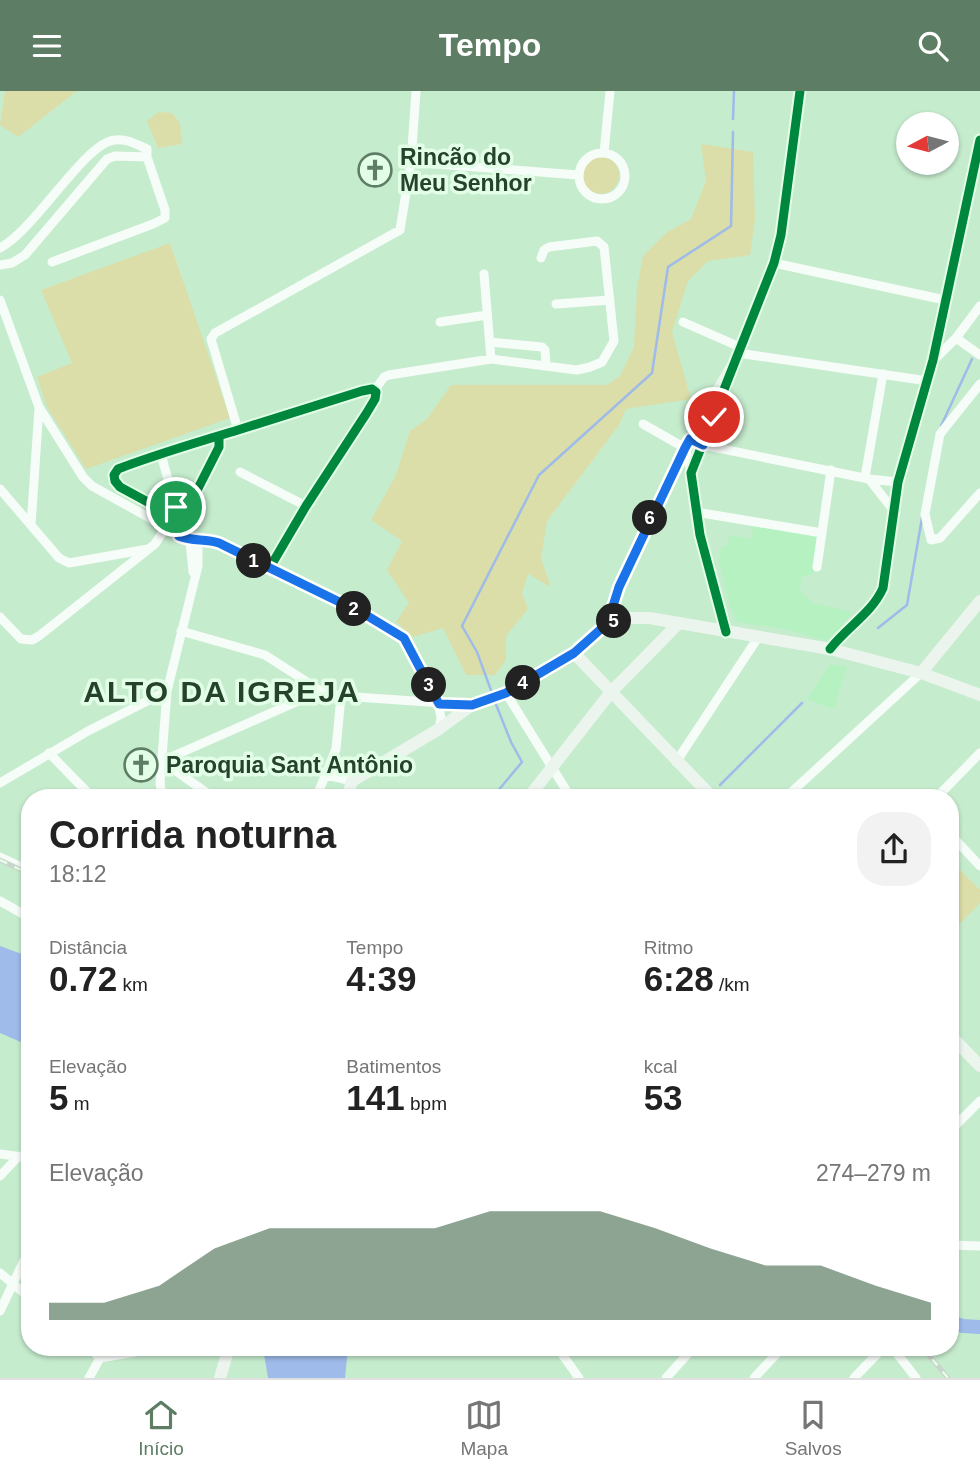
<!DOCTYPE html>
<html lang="pt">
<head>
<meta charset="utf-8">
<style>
  :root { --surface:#fff; --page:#f2f2f2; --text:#222; --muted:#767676; --line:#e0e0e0; --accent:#5d7e64 }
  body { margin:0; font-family:Arial,sans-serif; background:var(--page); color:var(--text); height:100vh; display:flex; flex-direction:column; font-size:26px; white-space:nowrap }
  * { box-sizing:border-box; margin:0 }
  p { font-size:23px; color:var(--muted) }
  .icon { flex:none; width:38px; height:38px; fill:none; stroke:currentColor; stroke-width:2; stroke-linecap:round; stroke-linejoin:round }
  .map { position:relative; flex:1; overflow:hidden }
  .side { position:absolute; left:21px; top:698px; width:938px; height:567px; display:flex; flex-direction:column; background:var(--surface); border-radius:28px; box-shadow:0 2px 5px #0004 }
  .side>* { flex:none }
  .needle { width:46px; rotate:263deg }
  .controls { position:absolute; left:896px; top:21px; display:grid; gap:14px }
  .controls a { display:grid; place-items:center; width:63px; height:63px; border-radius:50%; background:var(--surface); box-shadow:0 2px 5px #0004; font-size:35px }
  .pin { position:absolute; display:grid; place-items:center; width:60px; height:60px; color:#fff; margin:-30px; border:4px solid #fff; border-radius:50%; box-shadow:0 2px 7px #0007 }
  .km { position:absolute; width:35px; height:35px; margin:-18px; border-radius:50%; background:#222; color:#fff; font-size:19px; line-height:35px; text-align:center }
  .round { display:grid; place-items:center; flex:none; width:74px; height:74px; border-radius:28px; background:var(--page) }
  .headline { display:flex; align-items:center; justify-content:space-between; height:119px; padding:0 28px }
  h1 { font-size:38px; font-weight:600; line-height:52px }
  .metrics { display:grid; grid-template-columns:repeat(3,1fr); gap:10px; height:119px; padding:7px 28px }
  .metrics div { display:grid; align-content:center }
  .metrics b { font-size:35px; font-weight:600 }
  .metrics small { font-size:19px; font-weight:400 }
  .metrics p { font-size:19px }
  .chart { height:196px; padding:14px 28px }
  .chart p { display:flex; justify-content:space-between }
  .chart svg { width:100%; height:126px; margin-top:7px; fill:var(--accent); opacity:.7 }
  header { display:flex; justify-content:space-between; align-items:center; height:91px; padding:0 28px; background:var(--accent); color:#fff; font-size:32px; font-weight:600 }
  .tab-bar { display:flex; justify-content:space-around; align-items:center; height:98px; border-top:2px solid var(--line); background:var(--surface); font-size:19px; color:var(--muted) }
  .tab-bar a { display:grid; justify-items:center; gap:4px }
  .tab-bar .on { color:var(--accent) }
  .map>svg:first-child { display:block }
  .built { fill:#b6f1c2 }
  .green { fill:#dbdea8 }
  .water { fill:#9ebbea }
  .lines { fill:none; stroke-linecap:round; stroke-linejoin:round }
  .stream { stroke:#9ebbea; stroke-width:2.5 }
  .river { stroke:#9ebbea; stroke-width:14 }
  .street { stroke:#f6fcf8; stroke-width:9 }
  .secondary { stroke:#ecf4ee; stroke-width:12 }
  .rail-casing { stroke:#c9d4cb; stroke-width:5 }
  .rail { stroke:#e3fee7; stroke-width:2.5; stroke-dasharray:8; stroke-linecap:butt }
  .cycleway-casing { stroke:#e3fee7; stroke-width:13 }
  .cycleway { stroke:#00873e; stroke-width:9 }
  .route-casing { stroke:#fff; stroke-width:14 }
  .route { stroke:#1a73e8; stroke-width:9 }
  .labels { text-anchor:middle; stroke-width:7; stroke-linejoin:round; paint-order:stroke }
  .poi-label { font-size:23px; font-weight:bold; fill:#25422b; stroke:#e3fee7; text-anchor:start }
  .district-label { font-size:30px; font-weight:bold; letter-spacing:2px; fill:#25422b; stroke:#e3fee7 }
</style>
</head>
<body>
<header><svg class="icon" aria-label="menu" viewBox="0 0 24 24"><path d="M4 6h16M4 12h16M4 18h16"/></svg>Tempo<svg class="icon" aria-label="search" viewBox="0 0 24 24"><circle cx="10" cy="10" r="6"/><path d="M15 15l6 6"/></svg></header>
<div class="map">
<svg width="980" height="1287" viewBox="0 0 980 1287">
  <rect width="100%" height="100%" fill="#c6ecce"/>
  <path class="built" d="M753,435L817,445L813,483L802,486L800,500L813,512L852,521L830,551L785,538L737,531L730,516L719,471L721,456L728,454L729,444L752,448Z
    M830,573L847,576L834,618L807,608Z"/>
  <path class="green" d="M5,0H77L18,46L0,34Z
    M159,21L172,22L180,32L182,53L158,57L147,30Z
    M701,53L753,61L755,128L750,164L708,170L688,190L672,241L691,308L626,318L619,334L547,430L541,468L551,496L528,483L522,502L528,518L506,545V569L495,584H466L443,537L413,546L396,531L409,512L387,479L402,450L371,429L396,384L410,340L427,328L451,294H607L620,285L634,256L637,197L643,165L666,142L691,128L706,90Z
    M581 84a19 19 0 1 1 38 0a19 19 0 1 1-38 0Z
    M170,152L230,327L86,378L47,316L37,286L72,272L41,199Z
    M950,769L980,799V812L950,843Z"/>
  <path class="water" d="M0,855L30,866V955L0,942Z
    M263,1257H348L345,1287H268Z"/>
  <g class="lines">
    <path class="stream" d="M733,28L734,0
      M941,335L972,268
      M878,537L907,514L922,427
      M492,602L477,561L462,535L539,384L652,282L668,176L731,135L733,41
      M720,694L802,612
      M492,707L522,671L511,651L495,611"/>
    <path class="river" d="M950,1231L963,1235L980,1236"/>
    <path class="street" d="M579 85a23 23 0 1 1 46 0a23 23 0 1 1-46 0Z
      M604,62L610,0
      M411,71L578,84
      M0,157C36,138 85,51 115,49C127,47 137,54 147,58V66L165,119V127L153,133L52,171
      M774,172L945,209
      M0,174L12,172L25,164L107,68L115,65L147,66
      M484,183L491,268
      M0,209L39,316L83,386L92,395L166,436
      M556,213L610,209
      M440,231L487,224
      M683,231L740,256
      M956,247L980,264
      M490,251L542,256L545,259L546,275
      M738,262L928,290
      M935,268L956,247L980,215
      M980,293L940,343L925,423L931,449L940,447L980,402
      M726,295L691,382L700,444L726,541
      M375,299L384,286L389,284L491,268L577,279L590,276L602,271L614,250L604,156L597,150L549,156L544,159L541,167
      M643,333L685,357L691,380
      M238,339L211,248L215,242L400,139L411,71L416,0
      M219,345V356L184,425L179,428L120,396L115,390L114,384L118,378C157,363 198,351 238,339L362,300L372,298L376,301L375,308L366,323L306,415L269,478
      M690,348L703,354L869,388L898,391
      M161,363L181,436L179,445
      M240,381L306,415
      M865,386L883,283
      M869,388L894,420
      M0,398L59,467L69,472L148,458
      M696,421L822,442
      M31,434L39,317
      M190,450L193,481
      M817,476L831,379
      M0,526L21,548L32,549L39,545L155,453L166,436L190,450L205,449L218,452L366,524L404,547L437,606L441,627L439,638
      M181,540L265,564L321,600
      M830,558C847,536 872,522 883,497L898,391L933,269L980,49
      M506,602L571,707
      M49,662L93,707
      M162,670L321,600L341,605L472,614
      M162,670L214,707
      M676,671L759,545
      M327,684L352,690
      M0,692L88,640L167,600
      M163,707L160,693L167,600L198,475V450
      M316,707L336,658L341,605
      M785,707L921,582
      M936,707L980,662
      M950,743L980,775
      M0,766L30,780
      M0,810L30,827
      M950,1025L958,1032
      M950,1040L980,1010
      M0,1063L30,1067
      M0,1085L18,1066
      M950,1154L980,1155
      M0,1182L30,1207
      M0,1220L30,1157
      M88,1256L100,1267
      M557,1256L579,1287
      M638,1256L642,1259
      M892,1256L916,1287
      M100,1267L164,1256
      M89,1287L100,1267
      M666,1287L694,1256
      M754,1287L783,1256
      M854,1287L884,1256"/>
    <path class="secondary" d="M614,530L612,520L615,508L642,445L685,357L734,272L774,172L781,144L800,0
      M574,562L713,707
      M921,582L980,510
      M347,707L352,690L439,638L472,614L506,602L574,562L607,533L628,527H649L679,532L830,558L921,582L980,604
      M528,707L611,601L679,532
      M950,944L980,975
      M220,1287L229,1256"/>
    <defs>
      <path id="rail" d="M0,769L30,783
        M922,1256L948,1287"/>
    </defs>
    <use href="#rail" class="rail-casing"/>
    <use href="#rail" class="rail"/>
    <defs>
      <path id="cycleway" d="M219,345V356L184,425L179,428L120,396L115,390L114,384L118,378C157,363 198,351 238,339L362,300L372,298L376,301L375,308L366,323L306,415L269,478
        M726,541L700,444L691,382L774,172L781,144L800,0
        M830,558C847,536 872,522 883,497L898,391L933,269L980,49"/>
    </defs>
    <use href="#cycleway" class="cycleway-casing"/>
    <use href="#cycleway" class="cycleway"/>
  </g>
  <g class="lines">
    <defs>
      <path id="route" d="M176,416L181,436L179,445C193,451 205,447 219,452L366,524L404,547L439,613L472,614L506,602L574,562L602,537L614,530L613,515L619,496L685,357L690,348L703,354L714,326"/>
    </defs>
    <use href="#route" class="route-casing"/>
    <use href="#route" class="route"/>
  </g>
  <defs>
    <symbol id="church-ring" viewBox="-11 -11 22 22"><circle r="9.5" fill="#e3fee7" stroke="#5d7e64" stroke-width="1.5"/><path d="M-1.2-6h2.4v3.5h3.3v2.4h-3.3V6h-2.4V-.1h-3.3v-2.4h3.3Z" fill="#5d7e64"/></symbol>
  </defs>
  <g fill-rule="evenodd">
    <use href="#church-ring" x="356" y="60" width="38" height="38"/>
    <use href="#church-ring" x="122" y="655" width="38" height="38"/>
  </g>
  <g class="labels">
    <g class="poi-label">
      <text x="400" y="74">Rincão do<tspan x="400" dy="26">Meu Senhor</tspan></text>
      <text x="166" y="682">Paroquia Sant Antônio</text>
    </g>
    <g class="district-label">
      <text x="222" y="611">ALTO DA IGREJA</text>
    </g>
  </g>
</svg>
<div class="controls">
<a><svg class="needle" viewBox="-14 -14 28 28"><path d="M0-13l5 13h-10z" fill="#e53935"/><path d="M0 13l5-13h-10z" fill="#767676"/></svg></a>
</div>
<div class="pin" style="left:176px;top:416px;background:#1e9e55"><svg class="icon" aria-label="arrive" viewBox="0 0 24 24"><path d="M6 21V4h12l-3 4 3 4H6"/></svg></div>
<div class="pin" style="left:714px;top:326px;background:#d93025"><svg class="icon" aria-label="check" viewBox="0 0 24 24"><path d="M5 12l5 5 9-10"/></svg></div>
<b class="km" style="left:254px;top:470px">1</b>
<b class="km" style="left:354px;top:518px">2</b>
<b class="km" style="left:429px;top:594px">3</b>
<b class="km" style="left:523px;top:592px">4</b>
<b class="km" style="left:614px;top:530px">5</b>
<b class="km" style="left:650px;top:427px">6</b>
<section class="side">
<div class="headline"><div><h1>Corrida noturna</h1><p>18:12</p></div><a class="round"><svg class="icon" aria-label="share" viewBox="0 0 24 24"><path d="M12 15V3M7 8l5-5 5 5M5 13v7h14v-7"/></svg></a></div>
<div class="metrics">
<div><p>Distância</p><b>0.72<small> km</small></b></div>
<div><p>Tempo</p><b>4:39</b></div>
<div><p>Ritmo</p><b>6:28<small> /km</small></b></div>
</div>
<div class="metrics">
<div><p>Elevação</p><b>5<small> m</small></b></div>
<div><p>Batimentos</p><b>141<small> bpm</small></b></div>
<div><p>kcal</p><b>53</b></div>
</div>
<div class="chart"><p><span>Elevação</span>274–279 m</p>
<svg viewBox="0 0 160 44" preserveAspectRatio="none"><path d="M0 44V38L10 38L20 32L30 19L40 12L50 12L60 12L70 12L80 6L90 6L100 6L110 12L120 19L130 25L140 25L150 32L160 38V44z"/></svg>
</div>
</section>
</div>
<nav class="tab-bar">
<a class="on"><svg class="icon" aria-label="home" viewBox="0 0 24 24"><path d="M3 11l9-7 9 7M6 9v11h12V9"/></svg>Início</a>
<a><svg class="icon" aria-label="map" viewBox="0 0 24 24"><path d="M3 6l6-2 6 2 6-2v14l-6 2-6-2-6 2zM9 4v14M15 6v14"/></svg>Mapa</a>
<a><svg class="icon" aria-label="saved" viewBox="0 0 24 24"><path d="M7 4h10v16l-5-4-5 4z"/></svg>Salvos</a>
</nav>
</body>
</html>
